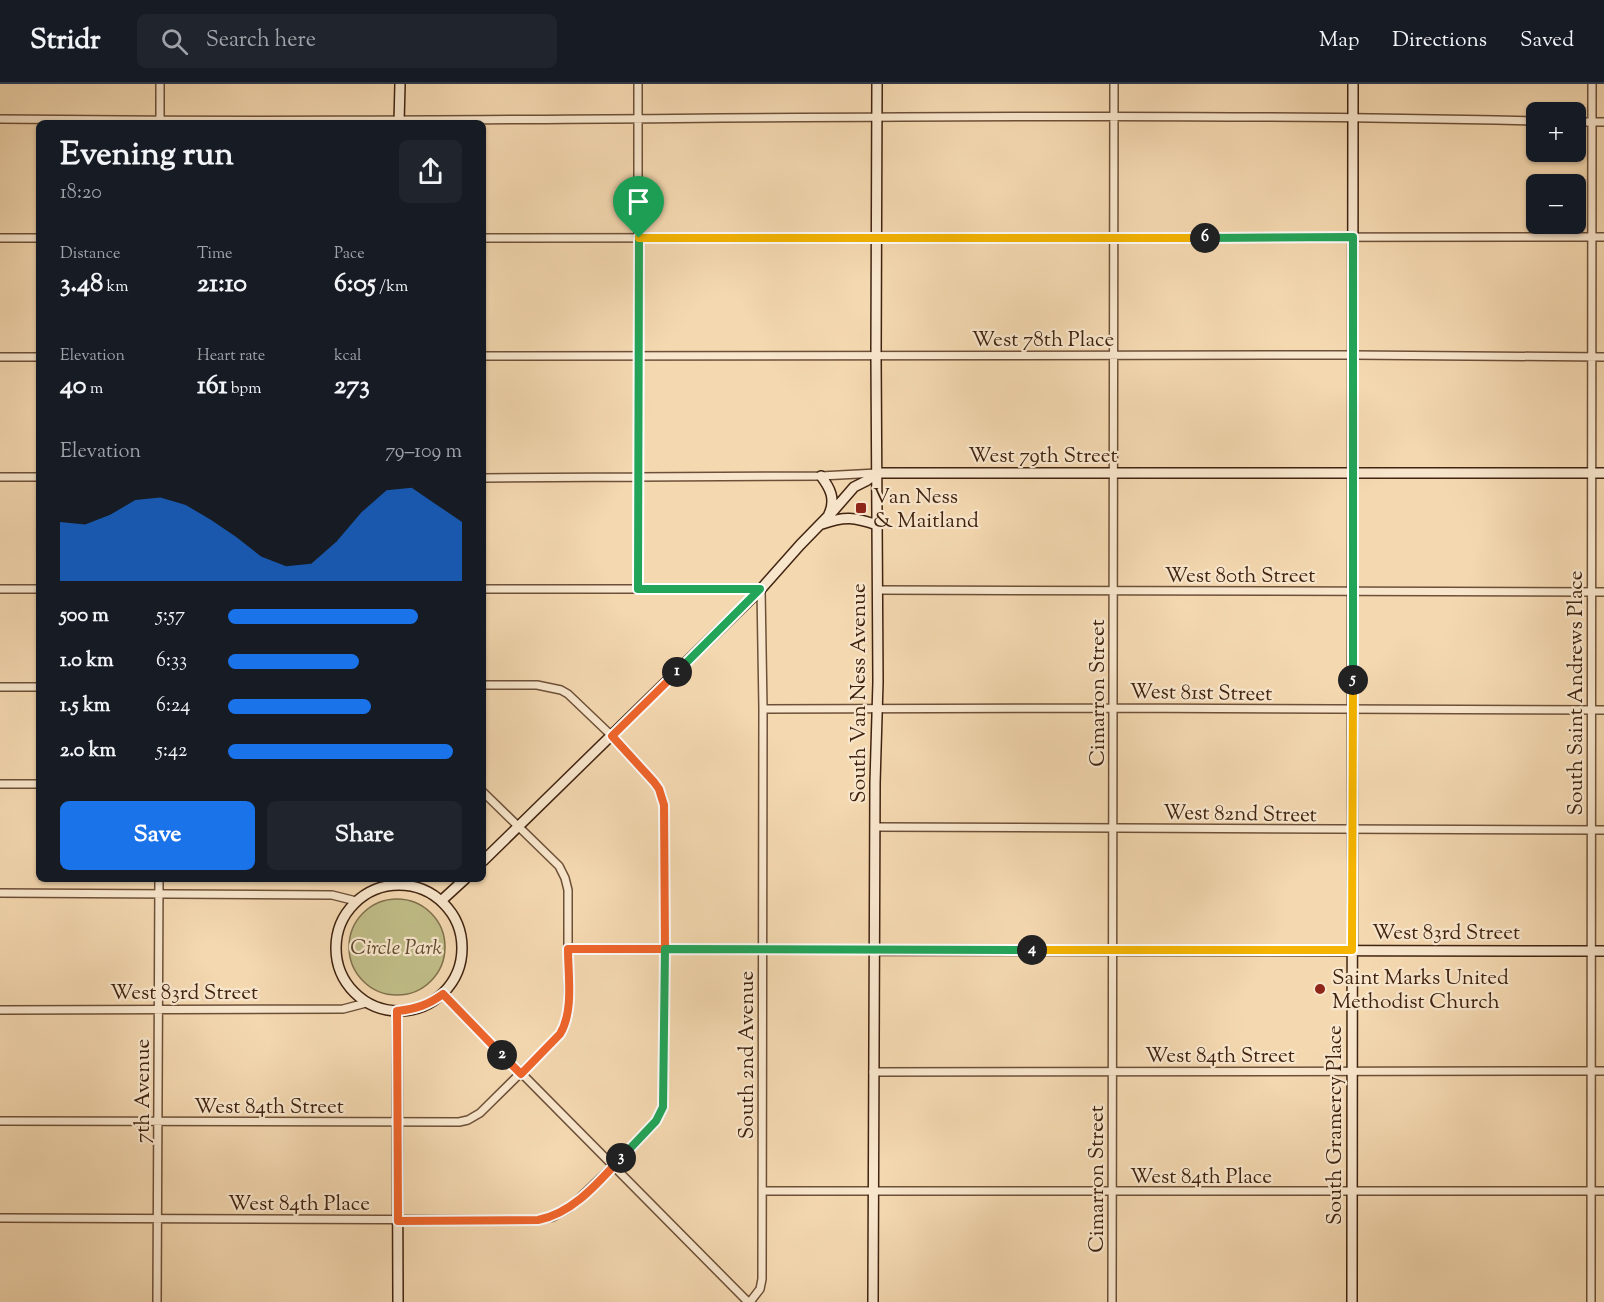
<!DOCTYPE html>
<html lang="en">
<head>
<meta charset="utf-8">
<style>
  :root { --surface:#171b24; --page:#20242c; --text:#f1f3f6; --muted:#9ea1a6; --line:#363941; --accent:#1a73e8 }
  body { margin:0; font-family:"Sorts Mill Goudy",serif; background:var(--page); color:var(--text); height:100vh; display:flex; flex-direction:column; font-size:22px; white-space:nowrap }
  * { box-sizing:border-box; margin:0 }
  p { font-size:20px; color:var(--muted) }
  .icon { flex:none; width:33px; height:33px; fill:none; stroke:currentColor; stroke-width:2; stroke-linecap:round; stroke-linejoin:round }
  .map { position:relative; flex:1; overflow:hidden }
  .panel { position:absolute; left:36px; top:36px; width:450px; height:762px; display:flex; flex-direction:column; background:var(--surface); border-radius:9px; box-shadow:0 2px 4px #0004 }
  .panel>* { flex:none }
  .buttons { position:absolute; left:1526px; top:18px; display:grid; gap:12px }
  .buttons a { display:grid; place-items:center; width:60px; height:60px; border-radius:9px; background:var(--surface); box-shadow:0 2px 4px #0004; font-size:30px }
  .pin { position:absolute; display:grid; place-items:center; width:51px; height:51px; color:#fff; margin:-62px -26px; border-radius:50% 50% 50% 0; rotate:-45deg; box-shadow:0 0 6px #0007 }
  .pin .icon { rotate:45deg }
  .km { position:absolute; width:30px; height:30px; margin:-15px; border-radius:50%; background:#222; color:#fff; font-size:16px; line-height:30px; text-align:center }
  .round { display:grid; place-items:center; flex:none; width:63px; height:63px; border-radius:9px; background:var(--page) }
  .headline { display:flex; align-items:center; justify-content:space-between; height:102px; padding:0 24px }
  h1 { font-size:33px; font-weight:700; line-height:45px }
  .metrics { display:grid; grid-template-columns:repeat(3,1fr); gap:9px; height:102px; padding:6px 24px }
  .metrics div { display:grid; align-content:center }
  .metrics b { font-size:26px; font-weight:700 }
  .metrics small { font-size:16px; font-weight:400 }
  .metrics p { font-size:16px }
  .chart { height:168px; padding:12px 24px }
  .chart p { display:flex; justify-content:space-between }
  .chart svg { width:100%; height:108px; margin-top:6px; fill:var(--accent); opacity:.7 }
  .button { display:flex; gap:12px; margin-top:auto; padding:12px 24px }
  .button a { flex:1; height:69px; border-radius:9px; background:var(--accent); color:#fff; font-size:24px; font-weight:700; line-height:69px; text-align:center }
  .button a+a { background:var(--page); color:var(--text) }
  ul { padding:0 24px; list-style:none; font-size:20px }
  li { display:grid; grid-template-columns:96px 72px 1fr; align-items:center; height:45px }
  li i { height:15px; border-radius:8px; background:var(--accent) }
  header { display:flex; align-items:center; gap:36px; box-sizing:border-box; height:84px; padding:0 30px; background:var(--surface); border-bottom:2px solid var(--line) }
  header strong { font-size:28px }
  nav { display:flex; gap:33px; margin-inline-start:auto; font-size:21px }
  .search { width:420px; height:54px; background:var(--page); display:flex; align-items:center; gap:15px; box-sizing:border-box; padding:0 21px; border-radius:9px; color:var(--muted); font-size:22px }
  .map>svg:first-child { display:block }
  .park { fill:#c0bd88; stroke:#80704c; stroke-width:1.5 }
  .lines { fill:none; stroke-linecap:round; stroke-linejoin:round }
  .street-casing { stroke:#6d5038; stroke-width:10 }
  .secondary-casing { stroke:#402310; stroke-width:12 }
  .street { stroke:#f8e6cc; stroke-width:7 }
  .secondary { stroke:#f8e6cc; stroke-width:9 }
  .split-1-casing { stroke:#fff; stroke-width:12 }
  .split-2-casing { stroke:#fff; stroke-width:12 }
  .split-3-casing { stroke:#fff; stroke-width:12 }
  .split-4-casing { stroke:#fff; stroke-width:12 }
  .split-5-casing { stroke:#fff; stroke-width:12 }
  .split-6-casing { stroke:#fff; stroke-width:12 }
  .split-7-casing { stroke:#fff; stroke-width:12 }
  .split-1 { stroke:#22a559; stroke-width:8 }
  .split-2 { stroke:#f0652b; stroke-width:8 }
  .split-3 { stroke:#f0652b; stroke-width:8 }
  .split-4 { stroke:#22a559; stroke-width:8 }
  .split-5 { stroke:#f5b400; stroke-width:8 }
  .split-6 { stroke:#22a559; stroke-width:8 }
  .split-7 { stroke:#f5b400; stroke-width:8 }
  .poi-dot { fill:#8f2418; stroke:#f8e6cc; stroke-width:2 }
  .labels { text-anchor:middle; stroke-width:4.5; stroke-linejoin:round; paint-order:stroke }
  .street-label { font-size:21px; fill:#402310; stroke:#f8e6cc }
  .poi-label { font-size:21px; fill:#402310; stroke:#f8e6cc; text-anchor:start }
  .park-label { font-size:21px; font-style:italic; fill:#604a2e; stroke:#f8e6cc }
</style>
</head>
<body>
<header>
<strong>Stridr</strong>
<div class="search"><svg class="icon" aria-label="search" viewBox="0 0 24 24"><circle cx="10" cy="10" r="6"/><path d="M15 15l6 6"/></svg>Search here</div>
<nav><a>Map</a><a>Directions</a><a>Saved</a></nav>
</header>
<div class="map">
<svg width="1604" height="1218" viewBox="0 0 1604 1218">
  <rect width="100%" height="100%" fill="#f4d8b0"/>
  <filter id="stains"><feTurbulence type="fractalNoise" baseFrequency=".00333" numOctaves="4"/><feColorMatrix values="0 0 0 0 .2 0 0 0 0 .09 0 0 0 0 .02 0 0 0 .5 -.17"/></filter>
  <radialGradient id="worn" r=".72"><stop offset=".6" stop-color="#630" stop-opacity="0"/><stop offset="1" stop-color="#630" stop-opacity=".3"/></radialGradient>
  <path class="park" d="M349 863a48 48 0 1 1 96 0a48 48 0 1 1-96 0Z"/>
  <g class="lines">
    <defs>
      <path id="street" d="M160,0V39
        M0,35C512,41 1024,25 1536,37
        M1575,38H1604
        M0,154H39
        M483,154L1604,153
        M483,272L1353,271L1604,273
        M0,273H39
        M0,393H39
        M483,394L821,392L877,389
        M0,505H39
        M483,505H761L763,625L762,1195L760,1205L750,1218
        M638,505V0
        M877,506L1604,508
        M0,603H39
        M763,625L1113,624L1604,626
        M0,700H39
        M875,743L1604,746
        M0,809L332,811L356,817
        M568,865L874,866
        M443,910L748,1218
        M0,926L343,925L366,919
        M873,988L1604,987
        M0,1037L459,1038L468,1036L480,1029L560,950L564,943L568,925V806L565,794L559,782L483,708
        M762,1107H1604
        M0,1134L538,1136L553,1133L569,1124L613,1082L656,1037L663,1023L664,1007L665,729L662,712L654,698L612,652L568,610L561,606L537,601H483
        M157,1218L159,795
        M1112,1218L1114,0
        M1591,1218L1592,0"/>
      <path id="secondary" d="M399,39L400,0
        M821,392C830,404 836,415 829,430
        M822,440C845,432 854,433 877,441
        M483,777L761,505L800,461L834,426L854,403L866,397L877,389H1604
        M336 864a63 63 0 1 1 126 0a63 63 0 1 1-126 0Z
        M441,817L465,795
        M874,866L1604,867
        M397,927L398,1218
        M873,1218L875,699L878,598L876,272L877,0
        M1352,1218L1353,0"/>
    </defs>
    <use href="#street" class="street-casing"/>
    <use href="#secondary" class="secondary-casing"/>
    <use href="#street" class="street"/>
    <use href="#secondary" class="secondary"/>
  </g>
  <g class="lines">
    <defs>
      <path id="split-1" d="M639,154L638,505H760L677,588"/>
      <path id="split-2" d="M502,971L521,990L560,950C574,927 568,892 568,865H665L664,721L659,705L654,698L612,652L677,588"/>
      <path id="split-3" d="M502,971L443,910C428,921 416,925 397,927L398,1137L538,1136C573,1129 598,1099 621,1074"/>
      <path id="split-4" d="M621,1074L656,1037L663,1023L665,865L1032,866"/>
      <path id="split-5" d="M1032,866H1352L1353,596"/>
      <path id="split-6" d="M1205,154L1353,153V596"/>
      <path id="split-7" d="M639,154H1205"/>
    </defs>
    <use href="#split-1" class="split-1-casing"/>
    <use href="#split-2" class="split-2-casing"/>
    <use href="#split-3" class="split-3-casing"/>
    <use href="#split-4" class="split-4-casing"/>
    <use href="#split-5" class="split-5-casing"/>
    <use href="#split-6" class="split-6-casing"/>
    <use href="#split-7" class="split-7-casing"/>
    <use href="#split-1" class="split-1"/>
    <use href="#split-2" class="split-2"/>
    <use href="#split-3" class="split-3"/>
    <use href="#split-4" class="split-4"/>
    <use href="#split-5" class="split-5"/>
    <use href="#split-6" class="split-6"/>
    <use href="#split-7" class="split-7"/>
  </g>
  <g class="poi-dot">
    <rect x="855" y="418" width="12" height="12" rx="3"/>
    <circle cx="1320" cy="905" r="6"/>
  </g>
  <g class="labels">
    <g class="street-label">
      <text x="1043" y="262">West 78th Place</text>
      <text x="1043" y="378">West 79th Street</text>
      <text x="1240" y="498">West 80th Street</text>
      <text transform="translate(1201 608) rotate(1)" y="7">West 81st Street</text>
      <text transform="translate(858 609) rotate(-90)" y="7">South Van Ness Avenue</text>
      <text transform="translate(1097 609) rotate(-90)" y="7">Cimarron Street</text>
      <text transform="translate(1575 609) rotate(-90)" y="7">South Saint Andrews Place</text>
      <text transform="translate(1240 729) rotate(1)" y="7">West 82nd Street</text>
      <text x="1446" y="855">West 83rd Street</text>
      <text x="184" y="915">West 83rd Street</text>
      <text transform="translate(746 971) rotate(-90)" y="7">South 2nd Avenue</text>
      <text x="1220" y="978">West 84th Street</text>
      <text transform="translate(142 1007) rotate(-90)" y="7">7th Avenue</text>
      <text x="269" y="1029">West 84th Street</text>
      <text transform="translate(1334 1041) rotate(-90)" y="7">South Gramercy Place</text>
      <text x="1201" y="1099">West 84th Place</text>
      <text transform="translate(1096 1095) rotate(-90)" y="7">Cimarron Street</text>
      <text x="299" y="1126">West 84th Place</text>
    </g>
    <g class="poi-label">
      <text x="873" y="419">Van Ness<tspan x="873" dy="24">&amp; Maitland</tspan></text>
      <text x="1332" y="900">Saint Marks United<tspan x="1332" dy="24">Methodist Church</tspan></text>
    </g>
    <g class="park-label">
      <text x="396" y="870">Circle Park</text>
    </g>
  </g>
  <rect width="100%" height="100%" filter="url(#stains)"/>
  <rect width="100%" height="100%" fill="url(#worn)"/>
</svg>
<div class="buttons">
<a>+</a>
<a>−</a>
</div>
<div class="pin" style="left:639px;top:154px;background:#1e9e55"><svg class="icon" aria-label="arrive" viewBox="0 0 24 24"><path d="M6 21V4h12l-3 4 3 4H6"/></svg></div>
<b class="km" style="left:677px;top:588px">1</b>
<b class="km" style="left:502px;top:971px">2</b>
<b class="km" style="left:621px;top:1074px">3</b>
<b class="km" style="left:1032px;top:866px">4</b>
<b class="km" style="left:1353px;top:596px">5</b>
<b class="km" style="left:1205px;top:154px">6</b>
<section class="panel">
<div class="headline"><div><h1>Evening run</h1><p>18:20</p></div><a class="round"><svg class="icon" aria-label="share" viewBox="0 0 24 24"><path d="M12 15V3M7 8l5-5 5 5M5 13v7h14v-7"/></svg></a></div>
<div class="metrics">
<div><p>Distance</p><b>3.48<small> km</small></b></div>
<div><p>Time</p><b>21:10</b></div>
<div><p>Pace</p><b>6:05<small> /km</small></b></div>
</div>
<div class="metrics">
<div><p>Elevation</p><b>40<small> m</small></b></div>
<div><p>Heart rate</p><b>161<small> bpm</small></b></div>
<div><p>kcal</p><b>273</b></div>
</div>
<div class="chart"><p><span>Elevation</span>79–109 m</p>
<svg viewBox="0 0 160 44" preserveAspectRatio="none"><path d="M0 44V20L10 21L20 17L30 11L40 10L50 13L60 19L70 26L80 34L90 38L100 37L110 28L120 16L130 7L140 6L150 13L160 20V44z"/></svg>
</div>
<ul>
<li><b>500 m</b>5:57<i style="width:81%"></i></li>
<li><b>1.0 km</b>6:33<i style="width:56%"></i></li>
<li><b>1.5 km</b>6:24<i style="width:61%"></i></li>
<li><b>2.0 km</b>5:42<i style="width:96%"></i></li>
</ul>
<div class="button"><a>Save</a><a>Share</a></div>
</section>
</div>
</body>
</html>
